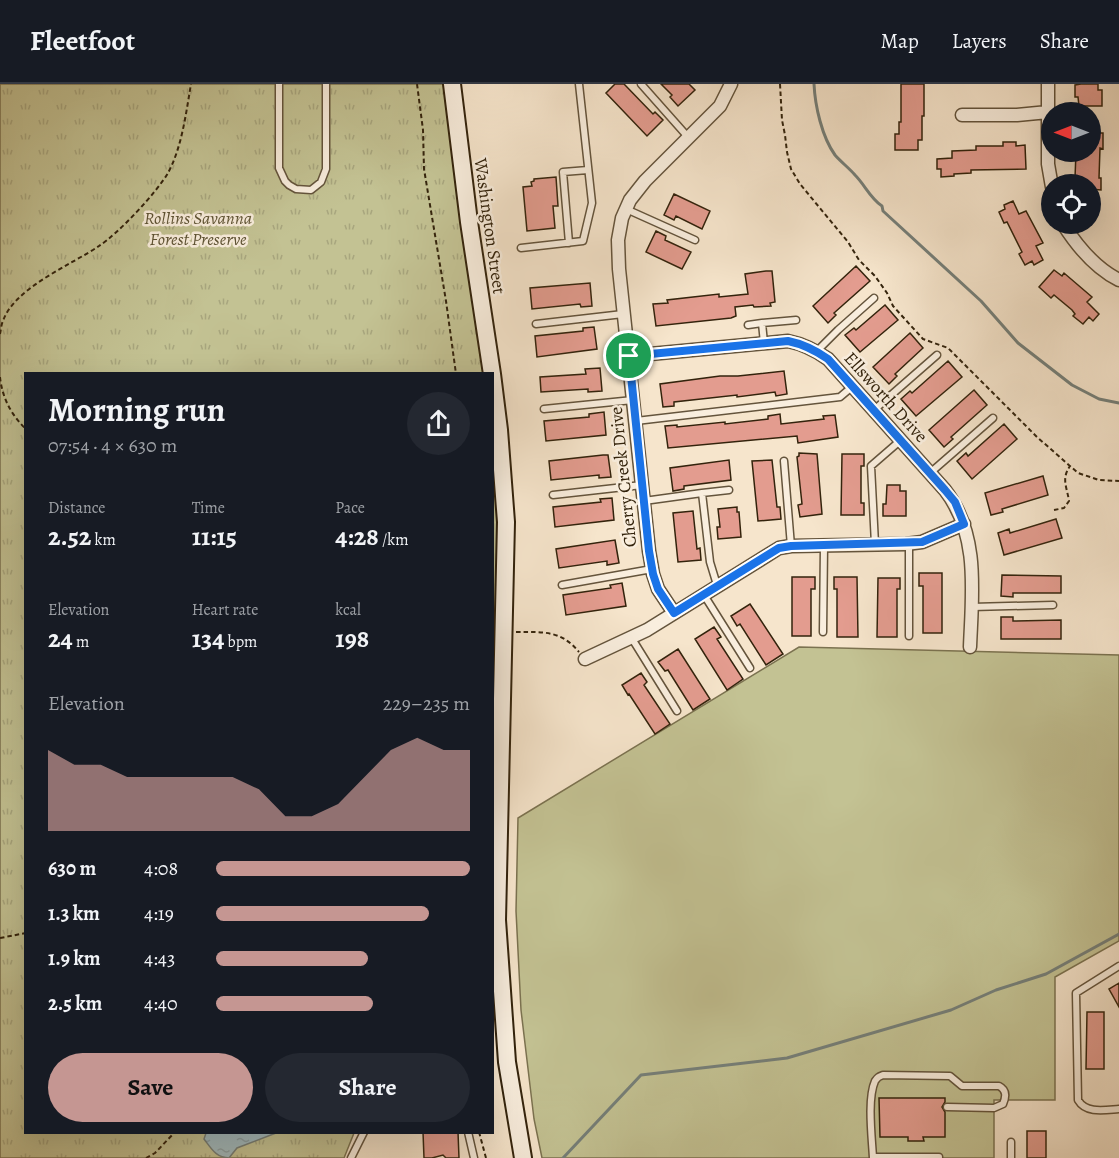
<!DOCTYPE html>
<html lang="en">
<head>
<meta charset="utf-8">
<style>
  :root { --surface:#171b24; --page:#242831; --text:#f1f3f6; --muted:#9ea1a6; --line:#363941; --accent:#c59692 }
  body { margin:0; font-family:Alegreya,serif; background:var(--page); color:var(--text); height:100vh; display:flex; flex-direction:column; font-size:22px; white-space:nowrap }
  * { box-sizing:border-box; margin:0 }
  p { font-size:20px; color:var(--muted) }
  .icon { flex:none; width:33px; height:33px; fill:none; stroke:currentColor; stroke-width:2; stroke-linecap:round; stroke-linejoin:round }
  .map { position:relative; flex:1; overflow:hidden }
  .side { position:absolute; left:24px; top:288px; width:470px; height:762px; display:flex; flex-direction:column; background:var(--surface); border-radius:0px; box-shadow:0 6px 24px #0002 }
  .side>* { flex:none }
  .needle { width:39px; rotate:270deg }
  .controls { position:absolute; left:1041px; top:18px; display:grid; gap:12px }
  .controls a { display:grid; place-items:center; width:60px; height:60px; border-radius:50%; background:var(--surface); box-shadow:0 6px 24px #0002; font-size:30px }
  .pin { position:absolute; display:grid; place-items:center; width:51px; height:51px; color:#fff; margin:-26px; border:3px solid #fff; border-radius:50%; box-shadow:0 2px 6px #0007 }
  .round { display:grid; place-items:center; flex:none; width:63px; height:63px; border-radius:32px; background:var(--page) }
  .overview { display:flex; align-items:center; justify-content:space-between; height:102px; padding:0 24px }
  h1 { font-size:33px; font-weight:600; line-height:45px }
  .stats { display:grid; grid-template-columns:repeat(3,1fr); gap:9px; height:102px; padding:6px 24px }
  .stats div { display:grid; align-content:center }
  .stats b { font-size:26px; font-weight:600 }
  .stats small { font-size:16px; font-weight:400 }
  .stats p { font-size:16px }
  .chart { height:168px; padding:12px 24px }
  .chart p { display:flex; justify-content:space-between }
  .chart svg { width:100%; height:108px; margin-top:6px; fill:var(--accent); opacity:.7 }
  .button { display:flex; gap:12px; margin-top:auto; padding:12px 24px }
  .button a { flex:1; height:69px; border-radius:36px; background:var(--accent); color:#111; font-size:24px; font-weight:600; line-height:69px; text-align:center }
  .button a+a { background:var(--page); color:var(--text) }
  ul { padding:0 24px; list-style:none; font-size:20px }
  li { display:grid; grid-template-columns:96px 72px 1fr; align-items:center; height:45px }
  li i { height:15px; border-radius:8px; background:var(--accent) }
  header { display:flex; align-items:center; gap:36px; box-sizing:border-box; height:84px; padding:0 30px; background:var(--surface); border-bottom:2px solid var(--line) }
  header strong { font-size:28px }
  nav { display:flex; gap:33px; margin-inline-start:auto; font-size:21px }
  .map>svg:first-child { display:block }
  .green { fill:#c3c293; stroke:#7b7250; stroke-width:1.5 }
  .park { fill:url(#park-tufts); stroke:#7b7250; stroke-width:1.5 }
  .water { fill:url(#water-ripples); stroke:#757f79; stroke-width:1.5 }
  .lines { fill:none; stroke-linecap:round; stroke-linejoin:round }
  .stream { stroke:#757f79; stroke-width:3 }
  .building { fill:#e39c8f; stroke:#33230c; stroke-width:1.5 }
  .lane-casing { stroke:#64543c; stroke-width:9 }
  .street-casing { stroke:#64543c; stroke-width:15 }
  .secondary-casing { stroke:#33230c; stroke-width:20 }
  .path { stroke:#33230c; stroke-width:2; stroke-dasharray:4.5 3; stroke-linecap:butt }
  .lane { stroke:#f9eede; stroke-width:6 }
  .street { stroke:#f9eede; stroke-width:12 }
  .secondary { stroke:#f9eede; stroke-width:16 }
  .route-casing { stroke:#fff; stroke-width:12 }
  .route { stroke:#1a73e8; stroke-width:8 }
  .labels { text-anchor:middle; stroke-width:5; stroke-linejoin:round; paint-order:stroke }
  .park-label { font-size:18px; font-style:italic; fill:#5e5334; stroke:#f9eede }
  .street-label { font-size:18px; fill:#33230c; stroke:#f9eede }
</style>
</head>
<body>
<header>
<strong>Fleetfoot</strong>
<nav><a>Map</a><a>Layers</a><a>Share</a></nav>
</header>
<div class="map">
<svg width="1119" height="1074" viewBox="0 0 1119 1074">
  <defs>
    <pattern id="park-tufts" width="24" height="20" patternUnits="userSpaceOnUse" patternTransform="scale(1.5)"><rect width="24" height="20" fill="#c3c293"/><path d="M3 7l-1-3M5 7V3M7 7l1-3M15 17l-1-3M17 17v-4M19 17l1-3" fill="none" stroke="#a8a67e"/></pattern>
    <pattern id="water-ripples" width="26" height="14" patternUnits="userSpaceOnUse" patternTransform="scale(1.5)"><rect width="26" height="14" fill="#a1bcc2"/><path d="M2 4q2-2 4 0t4 0M15 11q2-2 4 0t4 0" fill="none" stroke="#8ba1a6"/></pattern>
  </defs>
  <rect width="100%" height="100%" fill="#f6e5cc"/>
  <filter id="stains"><feTurbulence type="fractalNoise" baseFrequency=".00333" numOctaves="4"/><feColorMatrix values="0 0 0 0 .2 0 0 0 0 .09 0 0 0 0 .02 0 0 0 .5 -.17"/></filter>
  <radialGradient id="worn" r=".72"><stop offset=".6" stop-color="#630" stop-opacity="0"/><stop offset="1" stop-color="#630" stop-opacity=".3"/></radialGradient>
  <path class="green" d="M799,563L1119,571V857L1055,893V1016H994V1074H542L534,1035L521,926L516,827L518,734Z"/>
  <path class="park" d="M0,0H452L492,290H26V1048L354,1049L344,1074H0Z
    M492,290L506,438L492,807Z"/>
  <path class="water" d="M206,1049V1048L276,1049L237,1064L229,1074C216,1074 211,1064 204,1055Z"/>
  <g class="lines">
    <path class="stream" d="M814,0C815,22 822,53 835,71C841,78 849,84 855,91C865,101 870,114 882,122L883,127L981,217L1018,259L1072,301L1099,315L1119,319
      M563,1074L641,991L787,974L951,926L996,906L1046,890L1119,850"/>
  </g>
  <path class="building" d="M615,0H624L653,30L655,28L663,36L647,52L606,9Z
    M661,0H689L695,6L678,22L670,13L672,11Z
    M901,0H924V32H922V56H918V66H895V50H899V38H901Z
    M1081,0H1098V6H1102V22H1079L1078,13H1075V1Z
    M1090,49H1103V65L1100,64L1099,94H1101V106L1090,105V100H1083V94H1075L1076,68H1090Z
    M1003,58H1016V62L1025,61L1026,85L971,86V89L954,90V92L941,93V85H937V75L952,74V67L976,66V62H1003Z
    M556,93L558,122H553L555,144L527,147L523,103L532,102L531,98L534,97V95Z
    M674,110L710,127L702,145L676,132L674,136L664,131Z
    M1013,117L1019,130L1026,127L1043,159L1036,162L1043,176L1034,181L1032,177L1025,181L1019,170L1022,168L1007,138L1004,139L999,128L1005,125L1004,121Z
    M656,147L666,152L665,156L691,168L682,185L646,168Z
    M856,182L870,197L834,229L836,231L828,239L813,222Z
    M1054,186L1062,192L1064,189L1092,213L1087,218L1099,230L1093,237L1089,233L1083,240L1073,232L1075,230L1072,226L1054,211L1051,214L1039,203Z
    M766,187H772L775,218L770,219L771,222L754,223L753,221L735,223L736,232L731,234L656,242L653,220L668,219L667,216L719,210V213L748,210L745,190Z
    M590,199L592,222L581,223L580,220L532,225L530,204Z
    M885,221L898,236L860,268L845,251L854,244L856,246Z
    M594,243L597,265L537,273L535,252L583,247V244Z
    M910,249L923,264L895,290L897,292L889,300L873,283Z
    M948,277L962,293L916,332L901,315L910,307L912,309Z
    M600,284L602,307L588,308V305L541,308L540,293L586,290L585,285Z
    M784,287L787,310L776,312L775,308L737,313V311L674,318V322L663,323L660,300L720,292H738Z
    M974,306L987,321L951,353L953,355L944,363L929,346Z
    M604,328L606,351L546,357L544,337L589,333V330Z
    M780,330L781,340L824,335L823,332L835,331L838,353L798,359L797,352L668,364L665,342L677,341V343L725,338V340L768,335V332Z
    M1004,340L1017,355L972,395L957,377L966,369L968,372Z
    M799,369L817,370L822,430L800,433L798,421L802,420L797,373L799,372Z
    M842,370H864V382H861V419H864V431H841Z
    M603,371H608L611,393L599,394V391L551,396L549,377Z
    M729,376L731,396L684,402V405L673,407L670,384Z
    M772,376L777,423H780L781,435L758,437L752,377Z
    M1043,392L1048,411L1002,425L1003,428L991,431L985,409Z
    M887,401H900V407H906V432H883V420H886Z
    M612,414L614,436L555,443L553,423L601,418L600,415Z
    M737,423V428H739L741,453L718,455L717,443H720L718,425Z
    M693,427L697,465L700,464L701,476L678,478L673,429Z
    M1056,435L1062,454L1004,471L998,449L1009,445L1010,449Z
    M615,456L619,479L607,481V477L559,484L556,465Z
    M919,489H942V549H923V502H919Z
    M1002,491L1061,492V509H1013V513L1001,512Z
    M792,493H815V505H811V552H792Z
    M834,493H857L858,553H837V505H834Z
    M878,494H900V505H897V553H877Z
    M622,499L626,522L566,531L563,511L611,504L610,501Z
    M750,520L783,570L766,581L740,540L737,542L731,532Z
    M1001,533H1013V537L1061,536V555H1001Z
    M714,543L721,553L717,555L743,595L727,606L695,555Z
    M678,565L710,615L693,626L668,586L665,587L658,578Z
    M641,589L647,598L644,601L670,640L655,650L629,610L628,611L622,601Z
    M1119,899V923L1109,905Z
    M1087,928H1104V985H1086Z
    M879,1014H945V1018L942,1023L945,1028V1053H923L924,1057H908V1053H880Z
    M1027,1047H1046V1074H1027Z
    M423,1048H458L459,1074H446L443,1071L432,1074H424Z"/>
  <g class="lines">
    <defs>
      <path id="lane" d="M279,0V84L285,97L289,101L296,105L311,106L321,98L326,85V0
        M641,0L688,53
        M626,125L695,156
        M569,159L563,88L588,86
        M521,164L583,157L592,119L579,0
        M536,240L623,230
        M748,241L762,239
        M764,259L762,239L796,236
        M817,267L838,246L874,214
        M544,325L633,316
        M874,326L937,271
        M636,337L840,313L853,302
        M784,377L791,462
        M930,389L993,334
        M702,409L729,406
        M553,411L642,401
        M644,417L702,409L710,478L717,501
        M875,460L871,382L901,356
        M562,501L652,485
        M704,511L750,584
        M972,523L1053,521
        M823,548L824,462
        M909,552V459
        M631,553L677,627
        M1119,882L1076,909L1078,1016C1086,1030 1105,1026 1119,1025
        M468,1048L474,1074
        M1011,1058V1074
        M873,1073H939
        M351,1074L364,1048
        M873,1074C872,1054 867,1015 875,997C878,993 878,993 883,991L950,992L962,1002H999C1007,1006 1006,1013 1003,1020L994,1024L947,1023"/>
      <path id="street" d="M1048,0V80L1052,103
        M962,31H1017L1048,28
        M1063,140C1077,162 1095,184 1119,196
        M629,272L788,257C803,260 815,266 828,275L945,406C980,451 972,510 970,563
        M674,529L658,505L653,490L649,467L619,185L618,156L622,134L630,116L645,97L720,22L731,0
        M585,575L647,546L779,464L791,462L906,460L922,458L964,440"/>
      <path id="secondary" d="M452,0L469,138L492,290
        M492,290L499,346L506,438L497,836L507,978L523,1074"/>
    </defs>
    <use href="#lane" class="lane-casing"/>
    <use href="#street" class="street-casing"/>
    <use href="#secondary" class="secondary-casing"/>
    <path class="path" d="M417,0L423,46L424,85L446,217L456,290
      M780,0L782,36L785,51L787,68L791,85L800,100L848,158L859,176L875,192L887,209L893,222L923,255L948,264L1037,353L1078,389L1099,396L1119,397
      M0,250C1,246 1,241 3,237C14,204 71,181 99,162C119,149 156,109 168,89C182,63 186,29 191,0
      M0,293C2,313 11,331 26,345
      M1054,426L1064,424L1069,417C1067,403 1061,395 1070,382
      M516,548C543,548 561,546 579,568
      M0,854L26,849
      M479,1048L486,1074
      M146,1074L155,1069L175,1048"/>
    <use href="#lane" class="lane"/>
    <use href="#street" class="street"/>
    <use href="#secondary" class="secondary"/>
  </g>
  <g class="lines">
    <defs>
      <path id="route" d="M788,257C803,260 815,266 828,275L945,406L955,418L964,440L922,458L791,462L779,464L674,529L658,505L653,490L649,467L629,272Z"/>
    </defs>
    <use href="#route" class="route-casing"/>
    <use href="#route" class="route"/>
  </g>
  <g class="labels">
    <g class="park-label">
      <text x="198" y="140">Rollins Savanna<tspan x="198" dy="21">Forest Preserve</tspan></text>
    </g>
    <g class="street-label">
      <text transform="translate(490 142) rotate(82)" y="6">Washington Street</text>
      <text transform="translate(886 313) rotate(48)" y="6">Ellsworth Drive</text>
      <text transform="translate(623 393) rotate(-96)" y="6">Cherry Creek Drive</text>
    </g>
  </g>
  <rect width="100%" height="100%" filter="url(#stains)"/>
  <rect width="100%" height="100%" fill="url(#worn)"/>
</svg>
<div class="controls">
<a><svg class="needle" viewBox="-14 -14 28 28"><path d="M0-13l5 13h-10z" fill="#e53935"/><path d="M0 13l5-13h-10z" fill="#9ea1a6"/></svg></a>
<a><svg class="icon" aria-label="locate" viewBox="0 0 24 24"><circle cx="12" cy="12" r="6"/><path d="M12 2v4M12 18v4M2 12h4M18 12h4"/></svg></a>
</div>
<div class="pin" style="left:629px;top:272px;background:#1e9e55"><svg class="icon" aria-label="arrive" viewBox="0 0 24 24"><path d="M6 21V4h12l-3 4 3 4H6"/></svg></div>
<section class="side">
<div class="overview"><div><h1>Morning run</h1><p>07:54 · 4 × 630 m</p></div><a class="round"><svg class="icon" aria-label="share" viewBox="0 0 24 24"><path d="M12 15V3M7 8l5-5 5 5M5 13v7h14v-7"/></svg></a></div>
<div class="stats">
<div><p>Distance</p><b>2.52<small> km</small></b></div>
<div><p>Time</p><b>11:15</b></div>
<div><p>Pace</p><b>4:28<small> /km</small></b></div>
</div>
<div class="stats">
<div><p>Elevation</p><b>24<small> m</small></b></div>
<div><p>Heart rate</p><b>134<small> bpm</small></b></div>
<div><p>kcal</p><b>198</b></div>
</div>
<div class="chart"><p><span>Elevation</span>229–235 m</p>
<svg viewBox="0 0 160 44" preserveAspectRatio="none"><path d="M0 44V11L10 17L20 17L30 22L40 22L50 22L60 22L70 22L80 27L90 38L100 38L110 33L120 22L130 11L140 6L150 11L160 11V44z"/></svg>
</div>
<ul>
<li><b>630 m</b>4:08<i style="width:100%"></i></li>
<li><b>1.3 km</b>4:19<i style="width:84%"></i></li>
<li><b>1.9 km</b>4:43<i style="width:60%"></i></li>
<li><b>2.5 km</b>4:40<i style="width:62%"></i></li>
</ul>
<div class="button"><a>Save</a><a>Share</a></div>
</section>
</div>
</body>
</html>
